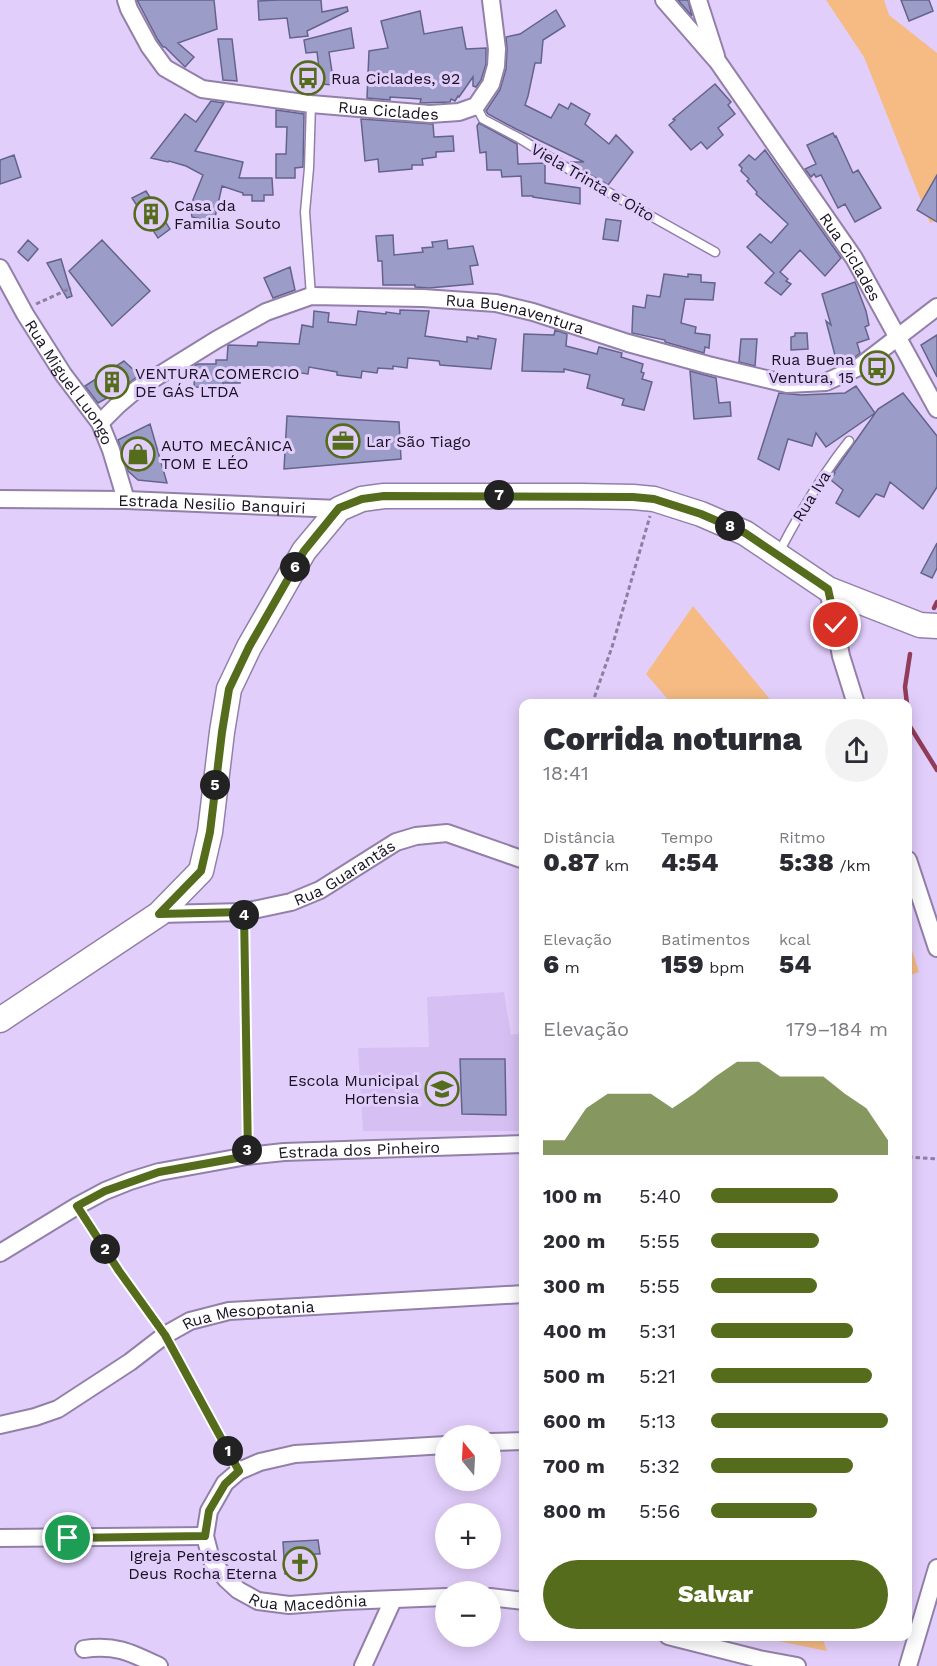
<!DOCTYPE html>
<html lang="pt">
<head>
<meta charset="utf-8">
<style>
  :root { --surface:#fff; --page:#f2f2f3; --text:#2b2b33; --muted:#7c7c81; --accent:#546c1c }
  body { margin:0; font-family:"Work Sans",sans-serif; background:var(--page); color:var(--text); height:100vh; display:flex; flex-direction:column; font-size:22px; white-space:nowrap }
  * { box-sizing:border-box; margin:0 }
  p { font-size:20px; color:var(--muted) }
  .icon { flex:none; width:33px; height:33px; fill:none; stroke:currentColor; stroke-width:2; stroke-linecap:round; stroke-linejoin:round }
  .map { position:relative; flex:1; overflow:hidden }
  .drawer { position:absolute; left:519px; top:699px; width:393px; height:942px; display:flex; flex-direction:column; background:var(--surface); border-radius:12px; box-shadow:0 3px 15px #0003 }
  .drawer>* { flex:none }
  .needle { width:39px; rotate:342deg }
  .fabs { position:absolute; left:435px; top:1425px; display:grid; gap:12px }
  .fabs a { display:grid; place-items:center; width:66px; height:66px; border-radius:50%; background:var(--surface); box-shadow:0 3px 15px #0003; font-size:30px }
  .pin { position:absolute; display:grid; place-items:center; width:51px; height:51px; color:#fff; margin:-26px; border:3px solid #fff; border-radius:50%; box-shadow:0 2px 6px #0007 }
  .km { position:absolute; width:30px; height:30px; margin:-15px; border-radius:50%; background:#222; color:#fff; font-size:16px; line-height:30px; text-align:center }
  .round { display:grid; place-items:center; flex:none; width:63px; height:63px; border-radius:32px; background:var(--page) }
  .summary { display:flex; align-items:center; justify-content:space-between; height:102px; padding:0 24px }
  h1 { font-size:33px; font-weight:800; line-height:45px }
  .figures { display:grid; grid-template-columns:repeat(3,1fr); gap:9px; height:102px; padding:6px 24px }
  .figures div { display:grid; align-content:center }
  .figures b { font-size:26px; font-weight:800 }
  .figures small { font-size:16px; font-weight:400 }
  .figures p { font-size:16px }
  .chart { height:168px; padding:12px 24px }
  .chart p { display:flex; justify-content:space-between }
  .chart svg { width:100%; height:108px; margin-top:6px; fill:var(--accent); opacity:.7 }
  .action { display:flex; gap:12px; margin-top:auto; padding:12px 24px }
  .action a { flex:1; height:69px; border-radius:36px; background:var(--accent); color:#fff; font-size:24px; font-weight:800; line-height:69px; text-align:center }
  ul { padding:0 24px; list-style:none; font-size:20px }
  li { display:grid; grid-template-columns:96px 72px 1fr; align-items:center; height:45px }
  li i { height:15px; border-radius:8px; background:var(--accent) }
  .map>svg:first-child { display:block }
  .built { fill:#d6c0f3 }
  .green { fill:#f5bb83 }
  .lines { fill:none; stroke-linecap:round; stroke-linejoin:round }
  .stream { stroke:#913c59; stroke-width:4.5 }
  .building { fill:#9b9cc8; stroke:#64638c; stroke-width:1.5 }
  .lane-casing { stroke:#9280a9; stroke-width:11 }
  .street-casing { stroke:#9280a9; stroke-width:20 }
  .secondary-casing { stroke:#9280a9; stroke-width:27 }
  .path { stroke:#8d7f9f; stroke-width:3; stroke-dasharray:4.5 3; stroke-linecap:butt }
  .lane { stroke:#fff; stroke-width:8 }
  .street { stroke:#fff; stroke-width:16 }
  .secondary { stroke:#fff; stroke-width:24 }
  .route-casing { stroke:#fff; stroke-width:12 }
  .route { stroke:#546c1c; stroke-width:8 }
  .labels { text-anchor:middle; stroke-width:6; stroke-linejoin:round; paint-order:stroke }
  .poi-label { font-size:16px; fill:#191222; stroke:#e2cefb; text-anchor:start }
  .street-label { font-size:16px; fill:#191222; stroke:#e2cefb }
</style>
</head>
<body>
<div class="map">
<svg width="937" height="1666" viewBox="0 0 937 1666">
  <rect width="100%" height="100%" fill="#e2cefb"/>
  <path class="built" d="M504,992L511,1035L523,1033V1131H363L358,1048L429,1047L427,997Z"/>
  <path class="green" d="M826,0H884L889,15L937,53V221L930,223L864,57Z
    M693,606L773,703H671L646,674Z
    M908,938L919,972L908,976Z
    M758,1637H822L827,1651Z"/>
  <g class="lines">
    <path class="stream" d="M934,608L937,602
      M907,704L905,687L910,654
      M908,709L909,725L937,770"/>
  </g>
  <path class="building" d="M137,0H214L217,29L178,43L194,57L185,67L165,47H163L158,40Z
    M278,0H321L322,12L347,7L348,11L307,31L308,36L290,38L287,18L259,20L258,1Z
    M678,0H688L692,16Z
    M901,0H929L933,11L909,21Z
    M556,10L565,26L543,40L541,63H535L528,96L525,105L551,118L559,104L568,109L571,103L590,114L585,124L609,144L616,135L633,152L608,185L583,171L572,162H584L516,129L488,114L486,111L500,90L506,69L507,49L506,37L520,34Z
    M420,11L424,34L462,27L466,49L486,48V64L481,80L476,87L473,86V77L459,97L458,96L455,101L451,99L450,102L420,103L421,99L390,97V100L367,98L369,51L388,48L381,21Z
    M351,28L354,48L329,52L334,85L321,84L317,52L306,53L304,40Z
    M218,39H232L237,81L223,80Z
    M715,84L731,102L728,105L735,114L718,128L723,135L707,149L701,142L691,150L669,125L675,120L673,119Z
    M211,101L224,103L195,151L243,162L239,178H272L273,195H264V201H252V195H243V193L222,186L214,222L192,217L190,207L203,175L186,166L169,161L168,162L151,158L185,114L196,122Z
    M276,110L304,114L303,167L295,168V178H276V154H286L287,127H276Z
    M361,119L433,124L434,137L453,136L454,151L436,152V157L422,159L423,165H412V169L379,172L378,159L365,161Z
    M479,123L517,144L518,164L545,163V183L580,188V204L533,197V196H522L521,176L502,177L501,170H487L486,152L480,153L477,126Z
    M833,133L835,137L836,136L853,173L858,170L881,208L855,222L845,204L838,208L821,175L816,177L814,174L811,177L805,169L816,164L807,145Z
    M765,150L841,258L825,276L800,250L780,272L788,279L786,281L791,284L781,295L765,283L774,273L747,247L760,234L771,243L788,224L756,194L757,192L747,181L749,179L741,171L742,168L739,165L749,155L755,160Z
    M14,155L21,177L0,184V160Z
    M937,175V222L917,210Z
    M146,191L170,229L158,238L132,198Z
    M606,219L621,221L618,241L603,239Z
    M393,235L394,255L423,252L422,248L433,247L432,242H434L447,240L448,249L473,246L478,265L470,266L473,284L429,288L415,287V285H383L382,261H378L376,236Z
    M28,240L38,249L28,261L18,252Z
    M102,240L150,291L112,326L69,271Z
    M61,259L72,296L67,298L47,263Z
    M290,267L295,290L273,298L264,278Z
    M664,274L688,277V274L701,275V282L715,283L713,300L685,299L681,323L696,327L695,333L710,335L709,348L705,347L704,353L665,342V340L632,333L633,306L645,308L647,295L660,297Z
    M855,282L866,311L869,325L865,327L869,339L857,343L860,353L854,358L837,363L826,321L831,325L822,294Z
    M400,310L429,311L425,336L467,342V337L478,339V336L496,339L491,369L440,365L439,361L408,358L407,368L393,366V369L378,368L377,373L362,371L361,378L337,375V372L309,367L308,374L279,370V375H269V378L240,375V383H223V388L194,387L195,365L198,364H216V360H227L228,345L257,346L258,342L299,344L302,325L313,327L314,311L329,313L328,322L356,325L358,311L386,314V312L400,314Z
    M555,330L567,334L566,346L597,354L599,347L622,353L621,357L643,364L641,372L644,373L642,379L652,382L644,410L622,405L624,399L587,388L590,375L564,369V372L522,371L524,334L554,335Z
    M795,333H807L808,349L791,350V337L795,336Z
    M937,335V377L921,345Z
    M741,339H757L755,366L739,362Z
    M124,361L139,375L116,393L98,403L85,386Z
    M690,371L716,378L719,403L730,402L731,416L694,419Z
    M856,386L875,413L826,447L816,433L812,446L788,439L779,470L758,459L779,393L801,395L845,393Z
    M903,393L937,436V487L923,509L890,482L884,497L876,494L859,517L836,503L843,490L831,480L835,473L834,472L878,409Z
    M287,416L399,422L401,459L284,469Z
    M150,424L167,483L138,480L128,471L118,440Z
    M937,543V568L932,578L921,573Z
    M460,1059H505L506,1115L462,1114Z
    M318,1540L320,1554H308L310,1573L285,1574L283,1542Z"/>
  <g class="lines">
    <defs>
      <path id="lane" d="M311,104L309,168L305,212L311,296
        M476,106L483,119L519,138L583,178L715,252
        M778,554C799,514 821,476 849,441"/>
      <g id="street">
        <path id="s1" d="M126,0L129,9L149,46L165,68L202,89L311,104L430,114L459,112L476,106L491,84L496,66L497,49L491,0"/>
        <path id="s2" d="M664,0L718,62L854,258L937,409"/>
        <path d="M698,0L716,56"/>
        <path id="s3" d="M0,268L25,314L63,374L100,423L111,450L126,500"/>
        <path id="s4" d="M100,423L117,406L137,389L216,340L266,312L311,296L423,298L496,303L533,312L628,343L708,365L787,384L826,382L859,367L937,307"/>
        <path id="s5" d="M0,499L126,500L339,509"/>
        <path d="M828,589L841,656L856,704"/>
        <path d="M908,860L937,948"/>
        <path id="s6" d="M159,914L244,912L291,902L320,890L396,842L416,836L447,833L524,860"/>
        <path id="s7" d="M0,1253L77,1206L105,1191L130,1181L159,1172L247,1156L284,1152L524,1144"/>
        <path id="s8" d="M0,1425L35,1417L58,1409L130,1362L165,1335L190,1321L229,1311L524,1294"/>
        <path d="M490,1442L524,1441"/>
        <path id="s9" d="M446,1445L295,1454L260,1462L239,1471L225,1483L209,1511L205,1536L211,1559L226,1579L238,1590L258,1601L289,1605L344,1601L446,1597"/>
        <path d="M0,1538L205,1536"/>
        <path d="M490,1597L524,1601"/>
        <path d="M668,1636L759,1659L797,1666"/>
        <path d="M84,1649C115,1644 132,1653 159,1666"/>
        <path d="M363,1666L393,1600"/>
        <path d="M908,1666L937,1568"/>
      </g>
      <path id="secondary" d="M0,1020L159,914L201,871L210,832L222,732L229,689L249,647L304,551L339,509L362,499L384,496H581L633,497L654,499L701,514L745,533L828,589L920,625L937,626"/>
    </defs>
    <use href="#lane" class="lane-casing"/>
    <use href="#street" class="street-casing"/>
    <use href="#secondary" class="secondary-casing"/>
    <path class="path" d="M36,304L71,288
      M592,704L612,647L650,516
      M244,927L247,1142
      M908,1157L937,1159
      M86,1219L119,1271L157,1323
      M173,1349L233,1459"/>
    <use href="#lane" class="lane"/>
    <use href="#street" class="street"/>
    <use href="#secondary" class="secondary"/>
  </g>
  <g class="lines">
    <defs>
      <path id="route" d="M68,1538L205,1536L209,1511L225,1484L239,1471L165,1335L119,1271L77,1206L105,1191L159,1172L248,1156L244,912L159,914L201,871L210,832L222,732L229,689L249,647L304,551L339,508L362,499L384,496L633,497L654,499L701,514L745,533L828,589L836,625"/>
    </defs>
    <use href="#route" class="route-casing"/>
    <use href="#route" class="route"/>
  </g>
  <defs>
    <symbol id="bus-ring" viewBox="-11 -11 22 22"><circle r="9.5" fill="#e2cefb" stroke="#546c1c" stroke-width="1.5"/><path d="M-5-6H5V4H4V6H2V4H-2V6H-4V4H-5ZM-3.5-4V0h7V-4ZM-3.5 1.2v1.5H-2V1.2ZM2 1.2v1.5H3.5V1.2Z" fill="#546c1c"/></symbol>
    <symbol id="building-ring" viewBox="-11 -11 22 22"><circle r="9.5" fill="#e2cefb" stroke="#546c1c" stroke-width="1.5"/><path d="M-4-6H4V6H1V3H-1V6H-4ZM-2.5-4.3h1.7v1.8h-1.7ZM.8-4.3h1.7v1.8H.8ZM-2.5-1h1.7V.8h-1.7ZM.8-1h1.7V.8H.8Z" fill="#546c1c"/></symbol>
    <symbol id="office-ring" viewBox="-11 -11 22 22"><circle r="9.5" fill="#e2cefb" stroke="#546c1c" stroke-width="1.5"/><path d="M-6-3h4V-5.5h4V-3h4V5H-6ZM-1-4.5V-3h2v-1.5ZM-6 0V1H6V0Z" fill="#546c1c"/></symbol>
    <symbol id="shop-ring" viewBox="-11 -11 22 22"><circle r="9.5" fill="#e2cefb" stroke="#546c1c" stroke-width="1.5"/><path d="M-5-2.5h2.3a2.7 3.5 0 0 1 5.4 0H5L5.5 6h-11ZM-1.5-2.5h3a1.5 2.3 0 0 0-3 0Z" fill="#546c1c"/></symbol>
    <symbol id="school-ring" viewBox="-11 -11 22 22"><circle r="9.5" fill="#e2cefb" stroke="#546c1c" stroke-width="1.5"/><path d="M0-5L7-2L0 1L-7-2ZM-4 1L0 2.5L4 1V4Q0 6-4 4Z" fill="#546c1c"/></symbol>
    <symbol id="church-ring" viewBox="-11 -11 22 22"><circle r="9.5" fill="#e2cefb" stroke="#546c1c" stroke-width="1.5"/><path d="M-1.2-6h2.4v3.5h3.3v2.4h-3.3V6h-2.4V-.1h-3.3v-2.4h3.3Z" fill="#546c1c"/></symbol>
  </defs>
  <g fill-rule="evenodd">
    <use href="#bus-ring" x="289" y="59" width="38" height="38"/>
    <use href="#building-ring" x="132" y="195" width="38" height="38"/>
    <use href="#bus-ring" x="858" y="349" width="38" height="38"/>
    <use href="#building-ring" x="93" y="363" width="38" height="38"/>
    <use href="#office-ring" x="324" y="422" width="38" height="38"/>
    <use href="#shop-ring" x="119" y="435" width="38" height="38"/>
    <use href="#school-ring" x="423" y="1070" width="38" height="38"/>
    <use href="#church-ring" x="281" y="1545" width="38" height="38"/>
  </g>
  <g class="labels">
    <g class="poi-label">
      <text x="331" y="84">Rua Ciclades, 92</text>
      <text x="174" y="211">Casa da<tspan x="174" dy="18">Familia Souto</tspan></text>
      <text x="854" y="365" text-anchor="end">Rua Buena<tspan x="854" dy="18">Ventura, 15</tspan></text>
      <text x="135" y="379">VENTURA COMERCIO<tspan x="135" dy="18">DE GÁS LTDA</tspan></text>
      <text x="366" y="447">Lar São Tiago</text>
      <text x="161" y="451">AUTO MECÂNICA<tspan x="161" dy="18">TOM E LÉO</tspan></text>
      <text x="419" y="1086" text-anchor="end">Escola Municipal<tspan x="419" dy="18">Hortensia</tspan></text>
      <text x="277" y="1561" text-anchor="end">Igreja Pentescostal<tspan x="277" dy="18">Deus Rocha Eterna</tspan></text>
    </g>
    <g class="street-label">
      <text dy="6" stroke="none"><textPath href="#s1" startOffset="309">Rua Ciclades</textPath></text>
      <text transform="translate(593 182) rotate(30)" y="6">Viela Trinta e Oito</text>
      <text dy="6" stroke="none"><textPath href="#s2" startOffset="318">Rua Ciclades</textPath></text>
      <text dy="6" stroke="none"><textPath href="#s4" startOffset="454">Rua Buenaventura</textPath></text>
      <text dy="6" stroke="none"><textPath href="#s3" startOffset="134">Rua Miguel Luongo</textPath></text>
      <text transform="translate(811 496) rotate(-58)" y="6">Rua Iva</text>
      <text dy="6" stroke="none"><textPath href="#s5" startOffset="212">Estrada Nesilio Banquiri</textPath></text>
      <text dy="6" stroke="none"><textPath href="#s6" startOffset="194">Rua Guarantãs</textPath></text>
      <text dy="6" stroke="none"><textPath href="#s7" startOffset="381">Estrada dos Pinheiro</textPath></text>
      <text dy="6" stroke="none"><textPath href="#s8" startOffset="278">Rua Mesopotania</textPath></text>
      <text dy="6" stroke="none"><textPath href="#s9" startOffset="424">Rua Macedônia</textPath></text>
    </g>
  </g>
</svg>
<div class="fabs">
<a><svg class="needle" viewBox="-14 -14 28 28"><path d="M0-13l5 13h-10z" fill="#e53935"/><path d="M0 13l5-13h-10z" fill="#7c7c81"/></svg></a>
<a>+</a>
<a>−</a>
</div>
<div class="pin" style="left:68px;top:1538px;background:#1e9e55"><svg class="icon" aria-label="arrive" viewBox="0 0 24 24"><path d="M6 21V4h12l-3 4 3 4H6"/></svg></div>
<div class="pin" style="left:836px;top:625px;background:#d93025"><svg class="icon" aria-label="check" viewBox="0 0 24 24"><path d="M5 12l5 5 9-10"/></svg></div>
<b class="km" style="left:228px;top:1451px">1</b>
<b class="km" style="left:105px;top:1249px">2</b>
<b class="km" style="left:247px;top:1150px">3</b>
<b class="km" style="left:244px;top:915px">4</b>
<b class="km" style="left:215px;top:785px">5</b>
<b class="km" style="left:295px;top:567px">6</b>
<b class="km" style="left:499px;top:495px">7</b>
<b class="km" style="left:730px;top:526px">8</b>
<section class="drawer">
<div class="summary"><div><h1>Corrida noturna</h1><p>18:41</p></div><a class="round"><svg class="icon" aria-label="share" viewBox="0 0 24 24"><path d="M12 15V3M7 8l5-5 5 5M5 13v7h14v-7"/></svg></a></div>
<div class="figures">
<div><p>Distância</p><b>0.87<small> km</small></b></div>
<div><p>Tempo</p><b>4:54</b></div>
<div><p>Ritmo</p><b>5:38<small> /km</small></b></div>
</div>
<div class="figures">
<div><p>Elevação</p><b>6<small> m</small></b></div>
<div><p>Batimentos</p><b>159<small> bpm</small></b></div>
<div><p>kcal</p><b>54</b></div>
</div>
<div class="chart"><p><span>Elevação</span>179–184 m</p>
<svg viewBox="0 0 160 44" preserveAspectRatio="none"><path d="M0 44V38L10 38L20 25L30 19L40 19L50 19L60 25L70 19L80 12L90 6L100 6L110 12L120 12L130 12L140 19L150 25L160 38V44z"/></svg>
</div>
<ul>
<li><b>100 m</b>5:40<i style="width:72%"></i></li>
<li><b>200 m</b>5:55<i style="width:61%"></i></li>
<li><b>300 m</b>5:55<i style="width:60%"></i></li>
<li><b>400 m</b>5:31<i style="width:80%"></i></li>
<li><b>500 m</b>5:21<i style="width:91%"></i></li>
<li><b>600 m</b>5:13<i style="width:100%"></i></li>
<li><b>700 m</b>5:32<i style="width:80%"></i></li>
<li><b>800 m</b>5:56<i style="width:60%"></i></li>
</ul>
<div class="action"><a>Salvar</a></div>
</section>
</div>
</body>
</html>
